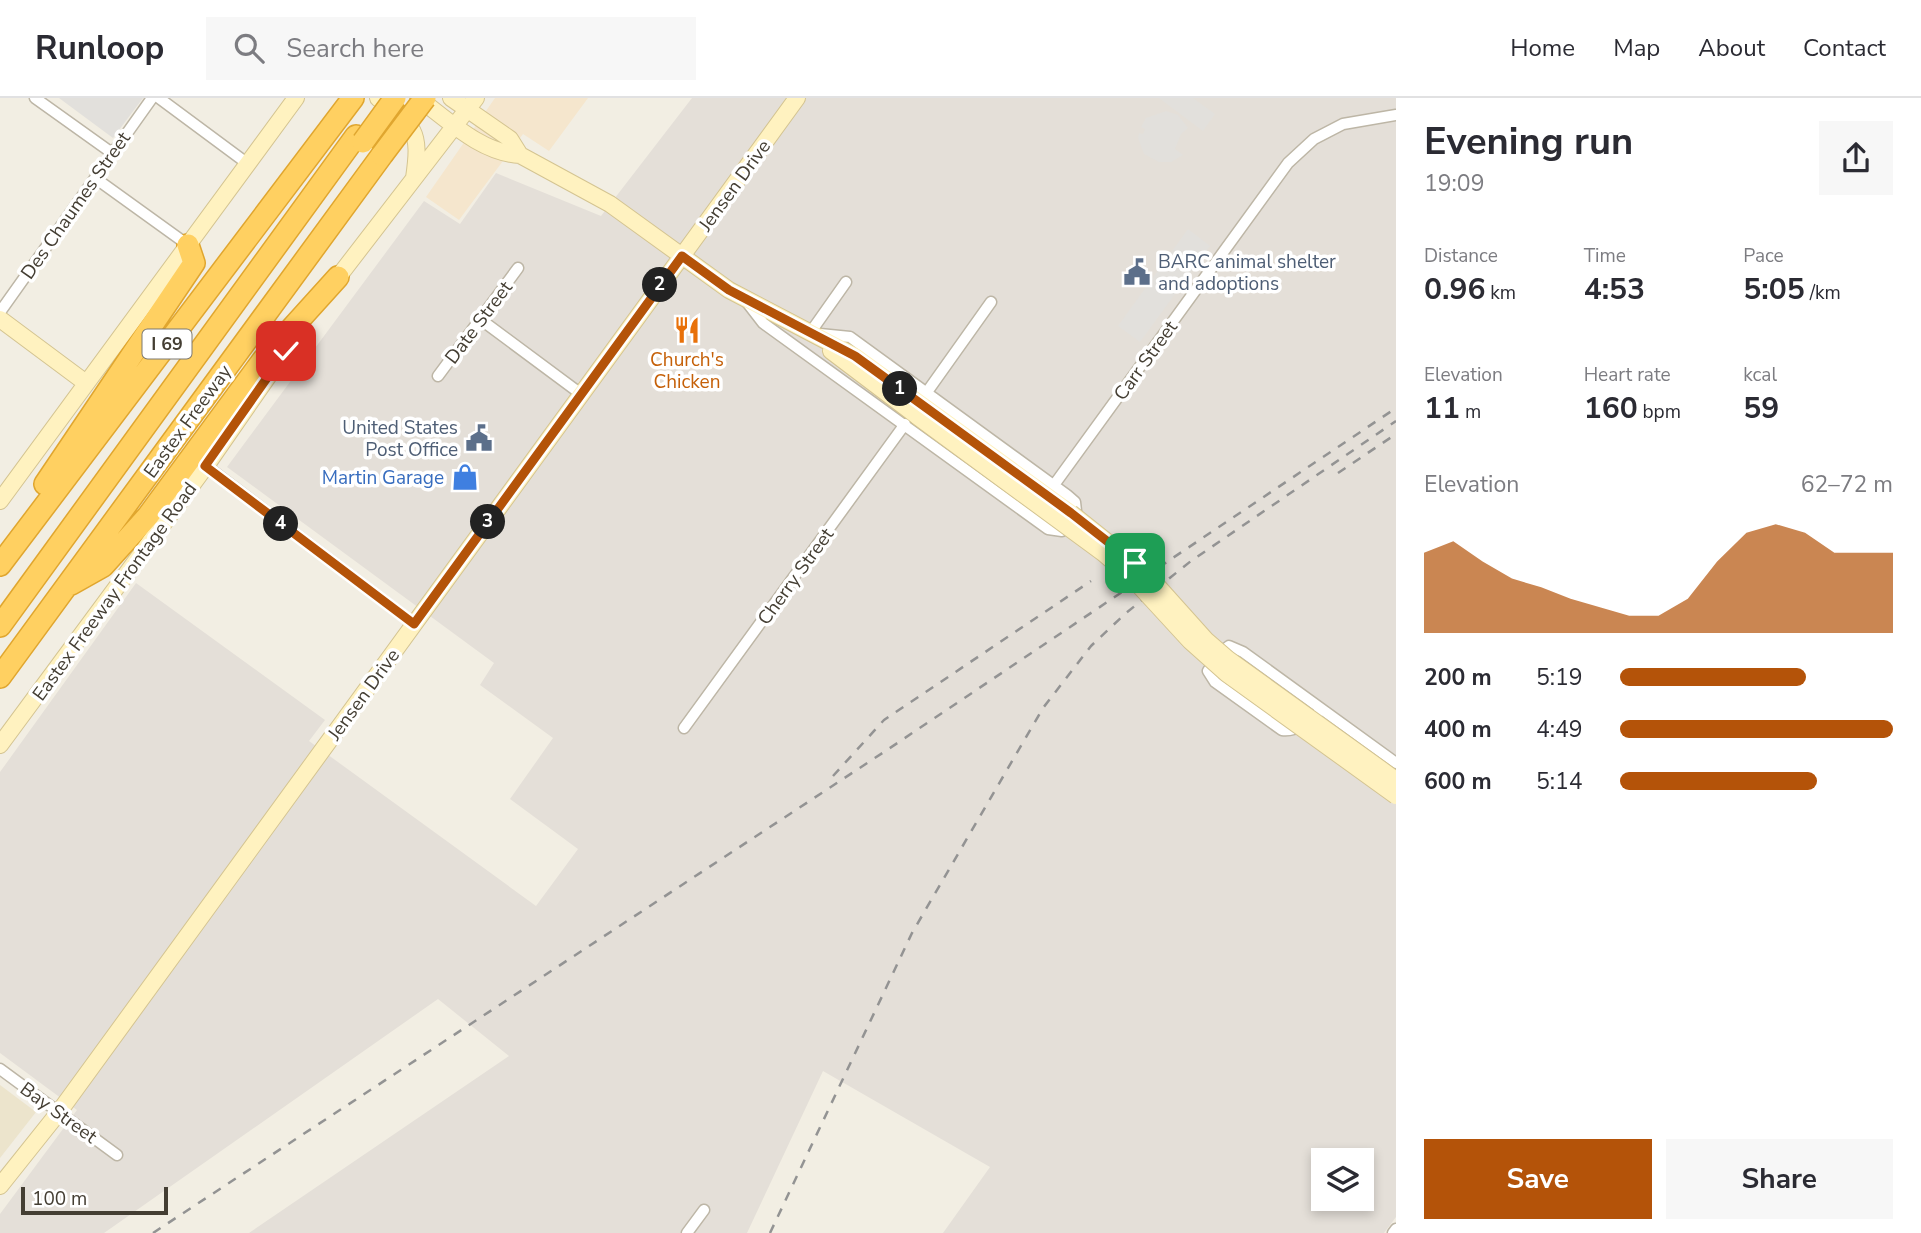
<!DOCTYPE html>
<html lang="en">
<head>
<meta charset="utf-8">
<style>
  :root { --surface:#fff; --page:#f7f7f7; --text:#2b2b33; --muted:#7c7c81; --line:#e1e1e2; --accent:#b45309 }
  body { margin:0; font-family:"Nunito Sans",sans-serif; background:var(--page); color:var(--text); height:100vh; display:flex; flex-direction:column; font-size:26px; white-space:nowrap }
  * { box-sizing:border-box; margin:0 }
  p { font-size:23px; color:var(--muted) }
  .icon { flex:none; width:38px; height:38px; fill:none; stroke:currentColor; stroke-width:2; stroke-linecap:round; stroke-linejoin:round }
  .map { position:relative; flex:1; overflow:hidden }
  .details { display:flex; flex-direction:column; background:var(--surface); width:525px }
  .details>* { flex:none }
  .tools { position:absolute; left:1311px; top:1050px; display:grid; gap:14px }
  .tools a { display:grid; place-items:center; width:63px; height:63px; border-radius:0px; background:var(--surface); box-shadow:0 4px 10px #0003; font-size:35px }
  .scale { position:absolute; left:21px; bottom:18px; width:147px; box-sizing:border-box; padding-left:7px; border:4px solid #443e33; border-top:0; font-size:19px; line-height:24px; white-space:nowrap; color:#443e33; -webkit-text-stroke:5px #fff; paint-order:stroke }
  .pin { position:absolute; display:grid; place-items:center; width:60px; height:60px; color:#fff; margin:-30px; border-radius:14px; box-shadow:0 4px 10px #0006 }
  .km { position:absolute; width:35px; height:35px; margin:-18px; border-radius:50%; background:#222; color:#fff; font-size:19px; line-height:35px; text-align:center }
  .round { display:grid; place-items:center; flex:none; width:74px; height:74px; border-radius:0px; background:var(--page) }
  .headline { display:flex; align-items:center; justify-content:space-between; height:119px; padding:0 28px }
  h1 { font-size:38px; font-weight:700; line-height:52px }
  .metrics { display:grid; grid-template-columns:repeat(3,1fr); gap:10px; height:119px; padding:7px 28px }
  .metrics div { display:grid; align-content:center }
  .metrics b { font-size:30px; font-weight:700 }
  .metrics small { font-size:19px; font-weight:400 }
  .metrics p { font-size:19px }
  .chart { height:196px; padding:14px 28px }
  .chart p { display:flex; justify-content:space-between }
  .chart svg { width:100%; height:126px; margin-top:7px; fill:var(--accent); opacity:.7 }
  .primary-button { display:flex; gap:14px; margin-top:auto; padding:14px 28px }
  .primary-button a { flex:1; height:80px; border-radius:0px; background:var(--accent); color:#fff; font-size:28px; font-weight:700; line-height:80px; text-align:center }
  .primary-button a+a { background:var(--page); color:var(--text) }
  ul { padding:0 28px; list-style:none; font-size:23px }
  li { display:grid; grid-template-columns:112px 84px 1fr; align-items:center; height:52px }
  li i { height:18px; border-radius:9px; background:var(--accent) }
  header { display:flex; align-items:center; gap:42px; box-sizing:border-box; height:98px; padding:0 35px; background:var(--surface); border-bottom:2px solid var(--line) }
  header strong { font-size:33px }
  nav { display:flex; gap:38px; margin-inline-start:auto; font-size:24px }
  .search { width:490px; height:63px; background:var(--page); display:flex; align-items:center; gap:18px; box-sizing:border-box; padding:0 24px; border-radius:0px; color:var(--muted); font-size:26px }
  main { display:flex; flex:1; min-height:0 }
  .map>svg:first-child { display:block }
  .commercial { fill:#f5e6cd }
  .industrial { fill:#e4dfd8; fill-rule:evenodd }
  .education { fill:#ece4cc }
  .parking { fill:#e2e0dc }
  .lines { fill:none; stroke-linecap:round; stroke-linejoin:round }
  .street-casing { stroke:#bdb6a6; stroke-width:13 }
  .secondary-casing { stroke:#d4c491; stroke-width:18 }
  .highway-casing { stroke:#e0a62f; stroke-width:24 }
  .street { stroke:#fff; stroke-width:10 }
  .secondary { stroke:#fff2c0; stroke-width:16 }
  .highway { stroke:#ffd061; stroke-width:21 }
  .rail { stroke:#939393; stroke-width:2.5; stroke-dasharray:9 9; stroke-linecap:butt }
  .secondary-bridge-casing { stroke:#d4c491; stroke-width:18; stroke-linecap:butt }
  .highway-bridge-casing { stroke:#e0a62f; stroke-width:24; stroke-linecap:butt }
  .secondary-bridge { stroke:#fff2c0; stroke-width:16 }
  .highway-bridge { stroke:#ffd061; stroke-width:21 }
  .route-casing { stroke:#fff; stroke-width:14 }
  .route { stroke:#b45309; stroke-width:9 }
  .labels { text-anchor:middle; stroke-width:7; stroke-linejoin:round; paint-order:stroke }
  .shield { fill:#fff; stroke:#7c7870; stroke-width:2 }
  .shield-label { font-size:18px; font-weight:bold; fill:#443e33 }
  .street-label { font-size:19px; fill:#443e33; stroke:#fff }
  .service-label { font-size:19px; fill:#4e5e75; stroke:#fff; text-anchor:start }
  .food-label { font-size:19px; fill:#c56008; stroke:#fff }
  .shop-label { font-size:19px; fill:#366cbe; stroke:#fff; text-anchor:end }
</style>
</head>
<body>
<header>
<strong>Runloop</strong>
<div class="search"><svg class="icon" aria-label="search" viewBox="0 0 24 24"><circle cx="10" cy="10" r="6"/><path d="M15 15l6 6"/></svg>Search here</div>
<nav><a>Home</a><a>Map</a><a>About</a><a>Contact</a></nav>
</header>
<main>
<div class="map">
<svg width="1396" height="1135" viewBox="0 0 1396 1135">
  <rect width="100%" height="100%" fill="#f2eee3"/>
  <path class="commercial" d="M495,0H588L549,53L523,36L459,122L426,99Z"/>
  <path class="industrial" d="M692,0H1396V1119L1384,1135H943L990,1069L823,973L747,1135H249L509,958L438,901L104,1135H0V1116L77,1012L0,955V674L136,485L325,622L309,643L536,808L578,751L510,701L553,640L480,587L494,565L227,369L424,103L460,126L496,75L601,118ZM1323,1062H1362V1101H1323Z"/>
  <path class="education" d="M0,987L36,1014L0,1060Z"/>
  <path class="parking" d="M59,0H143L113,40Z
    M1159,0H1193L1215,16L1203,33Z
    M1166,13L1178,17L1188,30L1181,36L1175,51L1183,57L1171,64H1159L1144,56L1138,40L1139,35L1143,36L1145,31L1141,29L1146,20Z
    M1188,131L1210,148L1140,244L1118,228Z"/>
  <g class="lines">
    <defs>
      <path id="street" d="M35,0L112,55
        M159,0L248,66
        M95,80L188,147
        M746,203L763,225L1048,431L1062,433L1076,413L1075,404L1067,397L850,239L810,235L846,184
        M0,214L152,0
        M480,221L581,296
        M438,278L518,170
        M927,294L991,204
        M206,368L414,526
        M1054,387L1288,65L1314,41L1343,26L1396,17
        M1321,611C1313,622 1296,634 1282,632L1215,584L1208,573L1219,556L1229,548L1243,554L1396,665
        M684,630L905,326
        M0,971L117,1057
        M687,1135L704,1112
        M1393,1135L1396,1131"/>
      <path id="secondary" d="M378,0C415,28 421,33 414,80
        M418,0C448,22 481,55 520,57L610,106L729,192L855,258L1071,415
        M451,0L510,41L520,57
        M332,187L476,0
        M0,221L86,285
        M831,253L918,319
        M0,403L296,0
        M0,647L206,368L299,234
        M0,1088L59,1014L797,0"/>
      <path id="highway" d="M45,386L194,165L188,147
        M0,467L353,0
        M71,486L103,468L148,418L263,262L338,179
        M0,528L356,38
        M0,579L382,57"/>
    </defs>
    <use href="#street" class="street-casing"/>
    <use href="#secondary" class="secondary-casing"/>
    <use href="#highway" class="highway-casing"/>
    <use href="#street" class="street"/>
    <use href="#secondary" class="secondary"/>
    <use href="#highway" class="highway"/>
    <path class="rail" d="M1338,375L1396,336
      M833,678L884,622L1091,483
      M153,1135L887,652L1396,310
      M770,1135L912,835L1043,610L1091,548L1126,515L1191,463L1396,323"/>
    <defs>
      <path id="secondary-bridge" d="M918,319L1103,455L1133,481L1190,543L1227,576L1396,698
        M1071,415L1145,474L1206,542L1228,561L1396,682"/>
      <path id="highway-bridge" d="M363,44L395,0
        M382,57L425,0"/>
    </defs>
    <use href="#secondary-bridge" class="secondary-bridge-casing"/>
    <use href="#highway-bridge" class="highway-bridge-casing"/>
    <use href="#secondary-bridge" class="secondary-bridge"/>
    <use href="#highway-bridge" class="highway-bridge"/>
  </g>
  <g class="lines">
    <defs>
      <path id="route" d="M286,253L205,368L414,526L682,158L729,192L855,258L1071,415L1135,465"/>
    </defs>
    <use href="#route" class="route-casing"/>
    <use href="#route" class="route"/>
  </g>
  <defs>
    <symbol id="civic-bare" viewBox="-9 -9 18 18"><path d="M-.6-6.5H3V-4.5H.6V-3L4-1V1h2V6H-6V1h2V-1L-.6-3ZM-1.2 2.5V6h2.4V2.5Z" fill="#5c6f8a" stroke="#fff" stroke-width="2.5" paint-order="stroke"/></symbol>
    <symbol id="restaurant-bare" viewBox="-9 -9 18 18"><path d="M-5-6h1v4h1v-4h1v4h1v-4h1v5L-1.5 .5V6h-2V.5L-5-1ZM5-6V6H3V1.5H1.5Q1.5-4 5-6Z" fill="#e8710a" stroke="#fff" stroke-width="2.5" paint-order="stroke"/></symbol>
    <symbol id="shop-bare" viewBox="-9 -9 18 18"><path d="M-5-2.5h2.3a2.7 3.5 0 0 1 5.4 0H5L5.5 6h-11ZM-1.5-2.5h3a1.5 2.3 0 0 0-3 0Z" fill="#3f7fe0" stroke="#fff" stroke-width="2.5" paint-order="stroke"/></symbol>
  </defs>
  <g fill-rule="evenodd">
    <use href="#civic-bare" x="1118" y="155" width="38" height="38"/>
    <use href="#restaurant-bare" x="668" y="213" width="38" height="38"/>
    <use href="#civic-bare" x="460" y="321" width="38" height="38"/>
    <use href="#shop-bare" x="446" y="360" width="38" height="38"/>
  </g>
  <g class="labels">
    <rect class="shield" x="142.5" y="231.5" width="49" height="29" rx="5"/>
    <g class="shield-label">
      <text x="167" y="252">I 69</text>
    </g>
    <g class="street-label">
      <text transform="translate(734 87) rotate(-54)" y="7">Jensen Drive</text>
      <text transform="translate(75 107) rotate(-55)" y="7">Des Chaumes Street</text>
      <text transform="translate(478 224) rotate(-53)" y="7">Date Street</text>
      <text transform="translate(1145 262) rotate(-54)" y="7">Carr Street</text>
      <text transform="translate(187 323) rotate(-54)" y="7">Eastex Freeway</text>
      <text transform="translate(795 478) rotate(-54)" y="7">Cherry Street</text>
      <text transform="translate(114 493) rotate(-54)" y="7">Eastex Freeway Frontage Road</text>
      <text transform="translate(363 596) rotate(-54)" y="7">Jensen Drive</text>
      <text transform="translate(59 1014) rotate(36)" y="7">Bay Street</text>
    </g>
    <g class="service-label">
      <text x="1158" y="170">BARC animal shelter<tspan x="1158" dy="22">and adoptions</tspan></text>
      <text x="458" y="336" text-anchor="end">United States<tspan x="458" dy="22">Post Office</tspan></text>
    </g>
    <g class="food-label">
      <text x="687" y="268">Church's<tspan x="687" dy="22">Chicken</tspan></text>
    </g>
    <g class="shop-label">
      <text x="444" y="386">Martin Garage</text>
    </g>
  </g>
</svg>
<div class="tools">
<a><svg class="icon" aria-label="layers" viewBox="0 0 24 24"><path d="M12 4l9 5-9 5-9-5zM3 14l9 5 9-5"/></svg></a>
</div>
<div class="scale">100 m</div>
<div class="pin" style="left:1135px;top:465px;background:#1e9e55"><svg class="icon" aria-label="arrive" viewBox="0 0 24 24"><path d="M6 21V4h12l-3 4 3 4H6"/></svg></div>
<div class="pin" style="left:286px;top:253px;background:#d93025"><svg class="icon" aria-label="check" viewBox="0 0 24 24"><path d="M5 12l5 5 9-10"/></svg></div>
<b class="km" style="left:900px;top:291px">1</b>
<b class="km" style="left:660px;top:187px">2</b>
<b class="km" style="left:488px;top:424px">3</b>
<b class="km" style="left:281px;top:426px">4</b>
</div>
<section class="details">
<div class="headline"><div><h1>Evening run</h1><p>19:09</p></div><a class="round"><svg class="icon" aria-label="share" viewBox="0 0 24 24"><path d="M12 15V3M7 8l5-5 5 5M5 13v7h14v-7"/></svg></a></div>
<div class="metrics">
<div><p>Distance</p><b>0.96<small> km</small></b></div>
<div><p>Time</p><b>4:53</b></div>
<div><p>Pace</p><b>5:05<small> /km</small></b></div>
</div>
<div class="metrics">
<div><p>Elevation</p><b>11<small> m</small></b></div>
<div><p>Heart rate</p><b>160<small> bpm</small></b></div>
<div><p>kcal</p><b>59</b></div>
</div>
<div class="chart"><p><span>Elevation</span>62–72 m</p>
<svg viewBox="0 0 160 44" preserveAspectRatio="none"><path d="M0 44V16L10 12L20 19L30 25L40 28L50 32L60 35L70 38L80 38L90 32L100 19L110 9L120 6L130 9L140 16L150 16L160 16V44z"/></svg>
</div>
<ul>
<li><b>200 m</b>5:19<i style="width:68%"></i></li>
<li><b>400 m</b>4:49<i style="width:100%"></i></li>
<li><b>600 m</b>5:14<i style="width:72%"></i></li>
</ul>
<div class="primary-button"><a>Save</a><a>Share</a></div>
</section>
</main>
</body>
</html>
